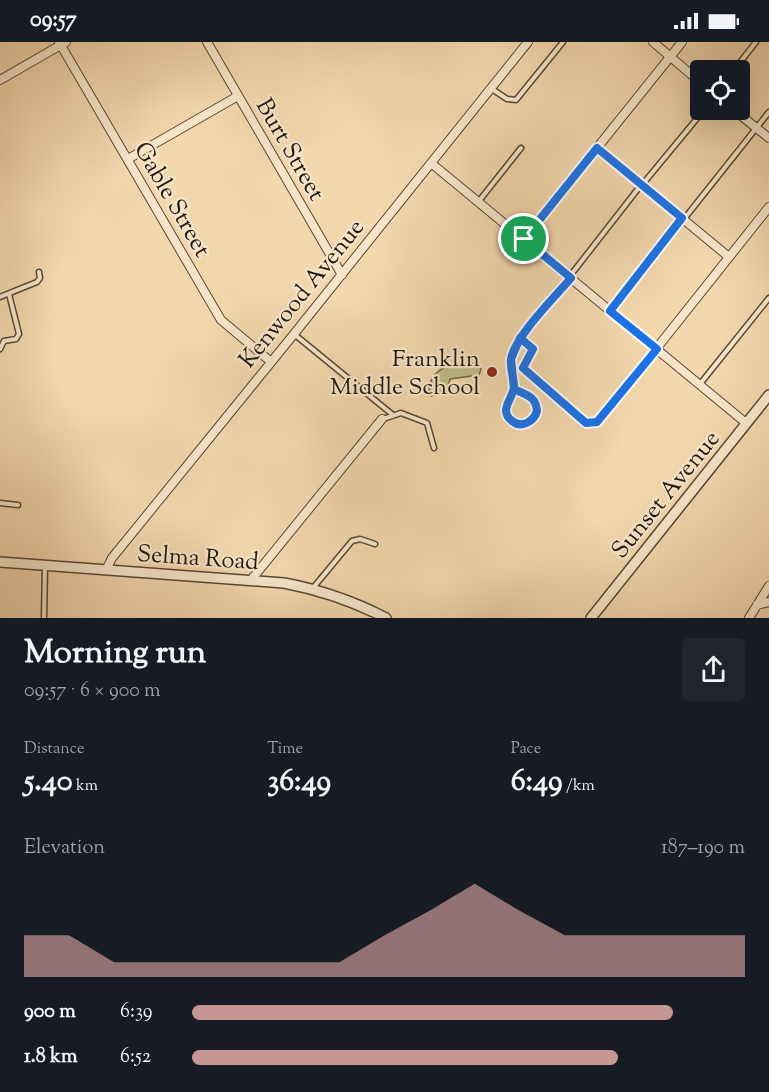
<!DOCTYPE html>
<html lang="en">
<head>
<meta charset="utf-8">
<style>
  :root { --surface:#171b24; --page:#20242c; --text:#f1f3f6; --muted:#9ea1a6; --accent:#c59692 }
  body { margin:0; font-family:"Sorts Mill Goudy",serif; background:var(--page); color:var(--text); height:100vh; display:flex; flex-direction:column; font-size:22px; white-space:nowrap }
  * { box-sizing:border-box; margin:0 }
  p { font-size:20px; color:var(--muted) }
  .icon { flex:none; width:33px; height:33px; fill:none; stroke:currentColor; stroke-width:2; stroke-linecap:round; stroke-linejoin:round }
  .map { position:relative; height:576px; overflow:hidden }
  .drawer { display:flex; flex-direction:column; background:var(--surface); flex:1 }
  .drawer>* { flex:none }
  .fabs { position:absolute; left:690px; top:18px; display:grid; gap:12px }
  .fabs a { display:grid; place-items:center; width:60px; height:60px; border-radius:6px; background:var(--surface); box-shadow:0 6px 24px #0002; font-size:30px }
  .pin { position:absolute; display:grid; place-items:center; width:51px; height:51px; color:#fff; margin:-26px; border:3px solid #fff; border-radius:50%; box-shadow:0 2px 6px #0007 }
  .round { display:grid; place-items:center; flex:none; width:63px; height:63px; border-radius:6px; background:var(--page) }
  .headline { display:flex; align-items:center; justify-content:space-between; height:102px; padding:0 24px }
  h1 { font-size:33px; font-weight:700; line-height:45px }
  .stats { display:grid; grid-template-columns:repeat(3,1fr); gap:9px; height:102px; padding:6px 24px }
  .stats div { display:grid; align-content:center }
  .stats b { font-size:30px; font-weight:700 }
  .stats small { font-size:16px; font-weight:400 }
  .stats p { font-size:16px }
  .chart { height:168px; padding:12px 24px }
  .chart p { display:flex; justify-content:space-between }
  .chart svg { width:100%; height:108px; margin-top:6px; fill:var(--accent); opacity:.7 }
  ul { padding:0 24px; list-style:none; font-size:20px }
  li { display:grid; grid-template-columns:96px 72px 1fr; align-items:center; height:45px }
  li i { height:15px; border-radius:8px; background:var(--accent) }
  .status { display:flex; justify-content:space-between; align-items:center; height:42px; padding:0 30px; background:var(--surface); direction:ltr }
  .status svg { height:16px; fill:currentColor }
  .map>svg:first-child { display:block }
  .green { fill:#bfbd87; stroke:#716a4c; stroke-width:1.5 }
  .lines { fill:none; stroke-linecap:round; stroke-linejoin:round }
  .service-casing { stroke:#574837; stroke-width:7 }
  .minor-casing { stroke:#574837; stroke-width:10 }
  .tertiary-casing { stroke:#574837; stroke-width:12 }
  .service { stroke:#f7e5ca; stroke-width:4 }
  .minor { stroke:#f7e5ca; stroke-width:8 }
  .tertiary { stroke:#f7e5ca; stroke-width:9 }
  .route-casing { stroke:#fff; stroke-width:12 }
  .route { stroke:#1a73e8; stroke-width:8 }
  .poi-dot { fill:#8f2418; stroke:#f7e5ca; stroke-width:2 }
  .labels { text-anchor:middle; stroke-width:4.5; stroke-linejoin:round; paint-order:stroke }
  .street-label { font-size:24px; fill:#231810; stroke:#f7e5ca }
  .poi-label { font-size:24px; fill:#231810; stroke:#f7e5ca; text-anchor:end }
</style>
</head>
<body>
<div class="status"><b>09:57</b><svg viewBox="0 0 49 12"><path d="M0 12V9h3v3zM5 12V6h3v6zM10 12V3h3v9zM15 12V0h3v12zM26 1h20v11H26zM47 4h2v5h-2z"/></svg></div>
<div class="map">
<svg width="769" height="576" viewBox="0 0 769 576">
  <rect width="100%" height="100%" fill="#f3d7ad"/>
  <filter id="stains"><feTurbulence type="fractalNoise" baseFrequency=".00333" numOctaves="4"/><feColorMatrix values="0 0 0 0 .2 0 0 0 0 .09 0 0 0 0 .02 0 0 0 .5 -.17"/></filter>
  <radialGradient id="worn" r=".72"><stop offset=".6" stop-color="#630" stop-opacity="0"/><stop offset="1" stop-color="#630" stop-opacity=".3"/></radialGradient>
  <path class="green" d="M477,321L481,327L479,333L450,337L448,345L436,353L431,354C425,341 435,329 448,324C456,322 468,322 477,321Z"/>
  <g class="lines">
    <defs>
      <path id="service" d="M734,28L756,0
        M492,47L507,57L516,58L563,0
        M642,143L704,68
        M479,159L521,106
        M570,234L641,143
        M570,237L520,296L533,307L523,326L586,381L597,380L657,308
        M0,255L37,240L40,236L39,230
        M611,269L769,70
        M294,292L393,373
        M0,307L4,299L16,297L19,292L9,252
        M700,342L769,256
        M514,347C520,350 527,351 532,355C561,380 483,402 514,347Z
        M514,347L511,317L520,296
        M383,377L401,371L427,381L434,406
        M0,461L18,463
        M313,546L352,499L360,497L375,502
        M44,576L45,524"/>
      <path id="minor" d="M59,0L221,278L270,319
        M207,0L342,233
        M653,0L700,40
        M0,38L66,0
        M734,68L769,96
        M597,106L729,215
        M128,117L238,54
        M431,121L746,381
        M524,197L682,0
        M656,307L769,165
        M106,528L112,516L294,292L528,0
        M251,538L382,377
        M757,563L769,560
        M749,576L769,544"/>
      <path id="tertiary" d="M0,520L284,541C321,548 353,559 386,576
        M591,576L769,353"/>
    </defs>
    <use href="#service" class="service-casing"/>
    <use href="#minor" class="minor-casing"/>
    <use href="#tertiary" class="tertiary-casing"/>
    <use href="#service" class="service"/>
    <use href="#minor" class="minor"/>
    <use href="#tertiary" class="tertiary"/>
  </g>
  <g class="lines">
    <defs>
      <path id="route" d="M524,197L571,236C556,254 513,296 511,318C510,327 514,336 514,345C513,357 498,368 512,379C522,387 534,379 537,369C536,354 526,353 514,347L511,317L520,296L533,307L523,326L586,381L597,380L657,307L610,269L682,176L597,106L524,197"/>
    </defs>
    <use href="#route" class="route-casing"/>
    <use href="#route" class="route"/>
  </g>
  <circle class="poi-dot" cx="492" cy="330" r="6"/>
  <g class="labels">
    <g class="street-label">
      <text transform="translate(291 107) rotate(60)" y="8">Burt Street</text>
      <text transform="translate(173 157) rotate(60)" y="8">Gable Street</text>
      <text transform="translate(301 251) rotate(-51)" y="8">Kenwood Avenue</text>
      <text transform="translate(665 452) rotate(-51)" y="8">Sunset Avenue</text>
      <text transform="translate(198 515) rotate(4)" y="8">Selma Road</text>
    </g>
    <g class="poi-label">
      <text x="480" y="324">Franklin<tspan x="480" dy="28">Middle School</tspan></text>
    </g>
  </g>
  <rect width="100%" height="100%" filter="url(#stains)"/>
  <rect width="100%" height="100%" fill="url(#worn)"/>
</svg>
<div class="fabs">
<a><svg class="icon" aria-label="locate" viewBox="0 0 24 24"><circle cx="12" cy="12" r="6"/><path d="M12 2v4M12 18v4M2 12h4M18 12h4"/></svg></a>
</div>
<div class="pin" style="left:524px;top:197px;background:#1e9e55"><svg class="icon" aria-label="arrive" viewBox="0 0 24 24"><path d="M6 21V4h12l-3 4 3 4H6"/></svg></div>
</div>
<section class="drawer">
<div class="headline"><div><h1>Morning run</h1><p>09:57 · 6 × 900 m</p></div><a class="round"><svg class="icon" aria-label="share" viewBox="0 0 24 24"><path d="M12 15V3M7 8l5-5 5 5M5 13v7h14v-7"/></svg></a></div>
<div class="stats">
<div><p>Distance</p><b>5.40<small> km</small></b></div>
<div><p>Time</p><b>36:49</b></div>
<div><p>Pace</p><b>6:49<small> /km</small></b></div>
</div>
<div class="chart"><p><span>Elevation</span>187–190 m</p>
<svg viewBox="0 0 160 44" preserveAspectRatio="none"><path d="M0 44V27L10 27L20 38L30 38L40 38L50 38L60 38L70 38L80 27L90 17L100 6L110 17L120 27L130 27L140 27L150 27L160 27V44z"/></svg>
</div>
<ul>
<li><b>900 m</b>6:39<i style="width:87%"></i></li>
<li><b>1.8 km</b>6:52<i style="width:77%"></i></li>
</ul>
</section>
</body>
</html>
